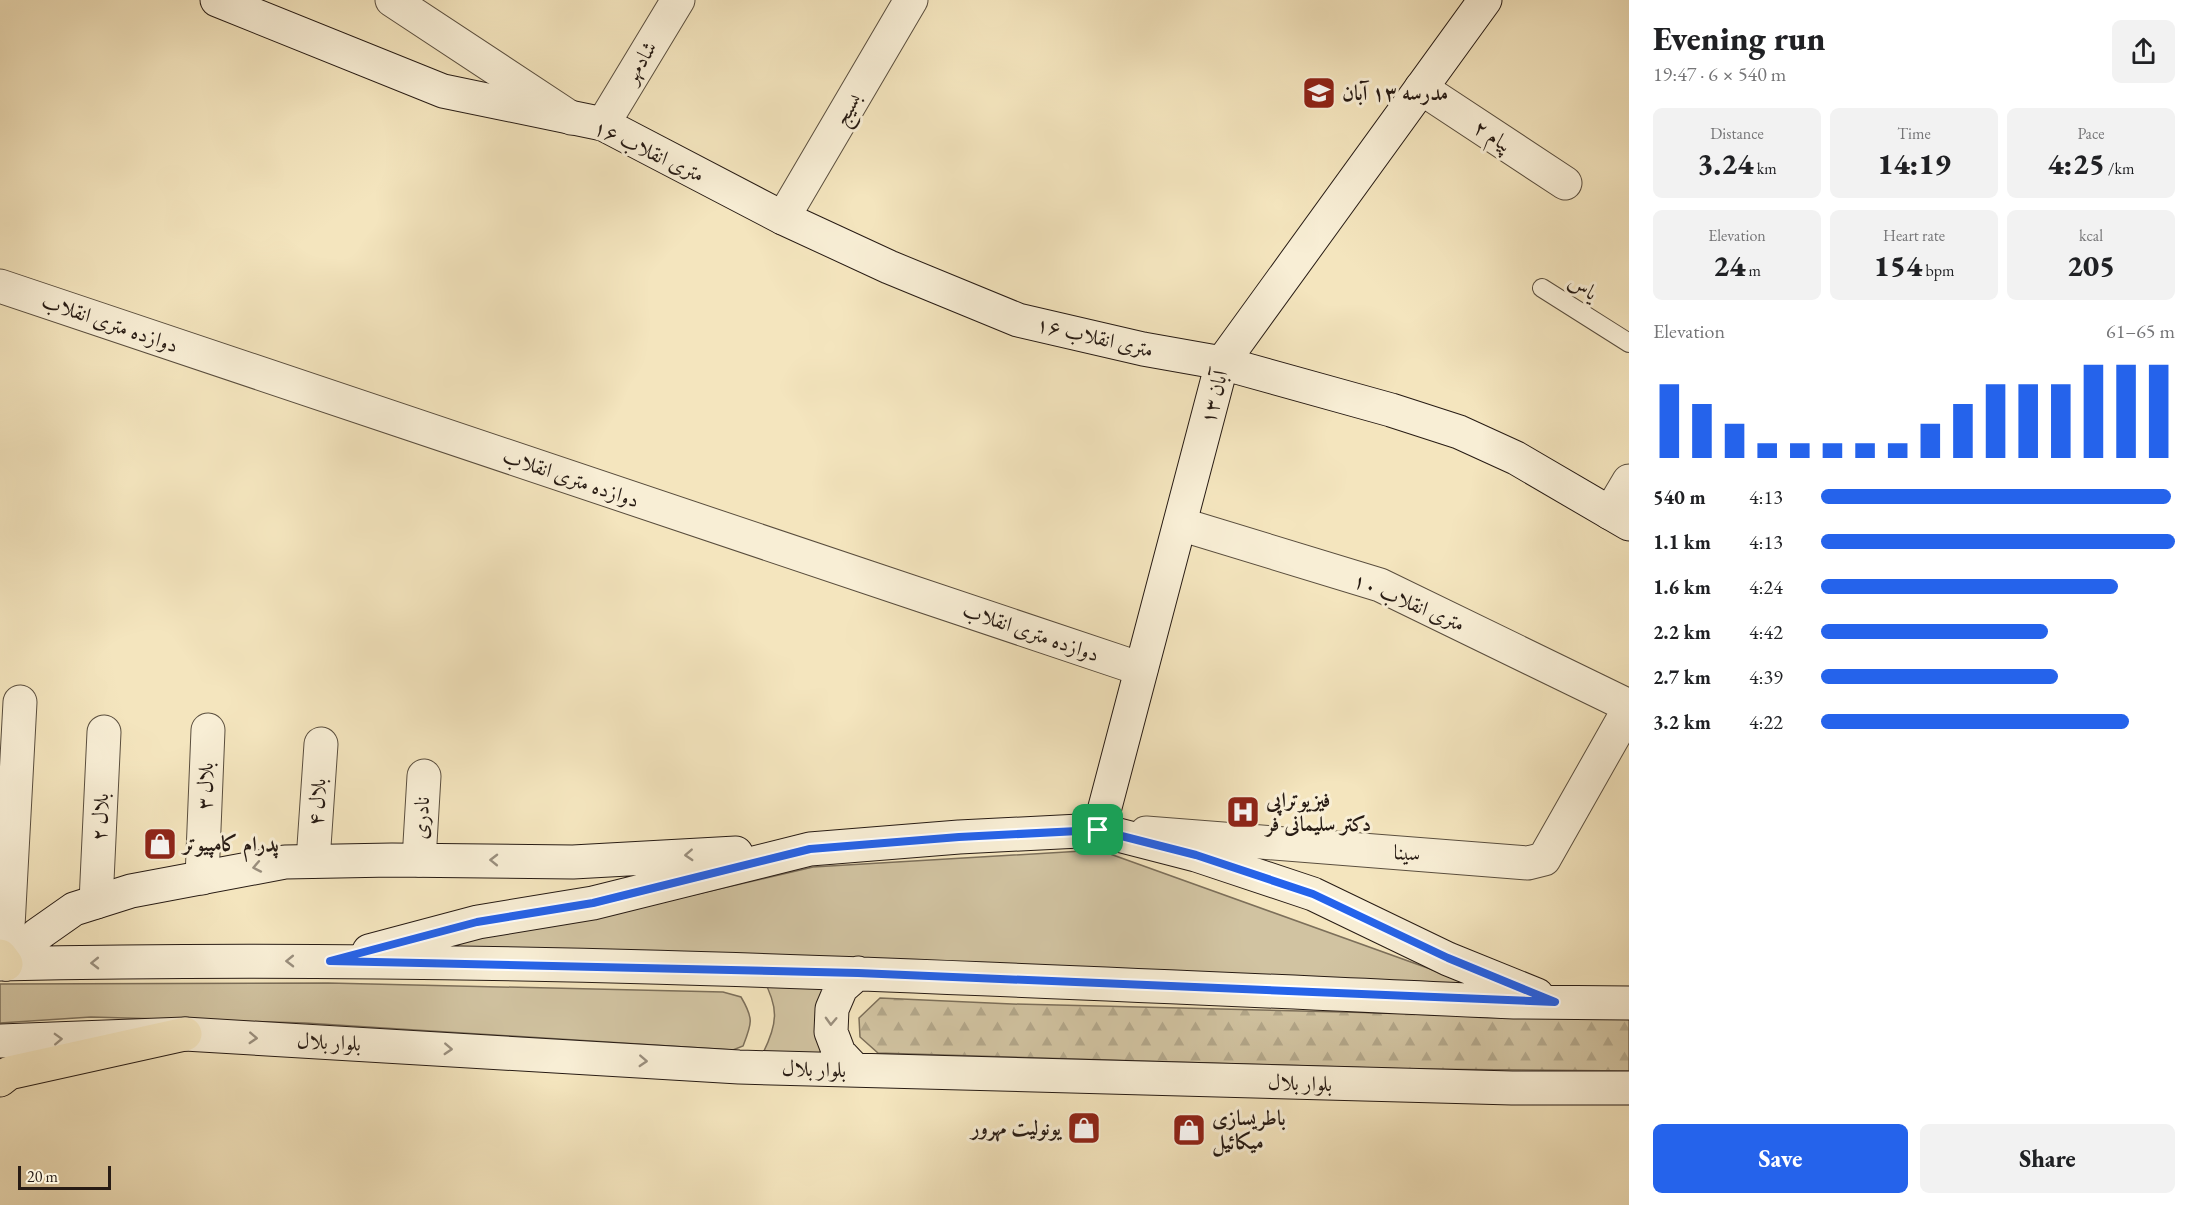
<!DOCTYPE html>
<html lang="en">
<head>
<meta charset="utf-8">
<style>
  :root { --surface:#fff; --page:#f2f2f2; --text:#202124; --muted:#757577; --accent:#2563eb }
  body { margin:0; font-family:"EB Garamond",Amiri,serif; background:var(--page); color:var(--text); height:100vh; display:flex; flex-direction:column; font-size:22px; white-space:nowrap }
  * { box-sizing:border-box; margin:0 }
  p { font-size:20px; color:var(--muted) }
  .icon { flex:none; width:33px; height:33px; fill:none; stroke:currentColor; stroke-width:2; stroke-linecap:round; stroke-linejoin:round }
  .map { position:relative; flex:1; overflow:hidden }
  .drawer { display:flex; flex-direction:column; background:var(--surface); width:570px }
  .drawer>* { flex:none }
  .scale { position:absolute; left:18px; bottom:15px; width:93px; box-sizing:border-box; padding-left:6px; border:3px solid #271b14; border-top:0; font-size:16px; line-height:21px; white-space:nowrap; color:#271b14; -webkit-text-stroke:4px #f8eed5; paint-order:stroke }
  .pin { position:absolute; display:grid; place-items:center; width:51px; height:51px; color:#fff; margin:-26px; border-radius:12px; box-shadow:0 3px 9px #0006 }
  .round { display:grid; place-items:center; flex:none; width:63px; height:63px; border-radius:9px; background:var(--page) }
  .head { display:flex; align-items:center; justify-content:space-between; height:102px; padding:0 24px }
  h1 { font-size:33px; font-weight:800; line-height:45px }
  .figures { display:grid; grid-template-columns:repeat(3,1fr); gap:9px; height:102px; padding:6px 24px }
  .figures div { display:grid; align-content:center; border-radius:9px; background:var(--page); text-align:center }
  .figures b { font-size:30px; font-weight:800 }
  .figures small { font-size:16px; font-weight:400 }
  .figures p { font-size:16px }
  .chart { height:168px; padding:12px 24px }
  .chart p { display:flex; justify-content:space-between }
  .chart svg { width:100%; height:108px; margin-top:6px; stroke:var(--accent); stroke-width:6 }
  .cta { display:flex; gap:12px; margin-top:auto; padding:12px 24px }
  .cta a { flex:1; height:69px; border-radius:9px; background:var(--accent); color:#fff; font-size:24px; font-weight:800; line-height:69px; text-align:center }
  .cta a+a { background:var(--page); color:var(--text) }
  ul { padding:0 24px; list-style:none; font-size:20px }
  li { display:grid; grid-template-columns:96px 72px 1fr; align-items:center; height:45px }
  li i { height:15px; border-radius:8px; background:var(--accent) }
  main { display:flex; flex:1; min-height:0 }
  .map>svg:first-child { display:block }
  .grass { fill:#d1c3a1; stroke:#7c6f5a; stroke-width:1.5 }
  .forest { fill:url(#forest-firs); stroke:#7c6f5a; stroke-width:1.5 }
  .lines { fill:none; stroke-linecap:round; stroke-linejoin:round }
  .lane-casing { stroke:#5a4e3e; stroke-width:20 }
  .street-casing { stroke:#5a4e3e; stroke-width:35 }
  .secondary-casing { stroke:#271b14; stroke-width:35 }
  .primary-casing { stroke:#271b14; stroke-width:35 }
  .lane { stroke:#f8eed5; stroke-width:18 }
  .street { stroke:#f8eed5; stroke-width:33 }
  .secondary { stroke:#f8eed5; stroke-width:33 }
  .primary { stroke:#f4e5be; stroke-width:33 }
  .oneway { stroke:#9a8f7e }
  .route-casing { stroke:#fff; stroke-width:12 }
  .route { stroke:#2563eb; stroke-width:8 }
  .labels { text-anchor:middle; stroke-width:6; stroke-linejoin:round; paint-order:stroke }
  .street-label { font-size:21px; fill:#271b14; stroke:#f8eed5 }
  .poi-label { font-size:21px; font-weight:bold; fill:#271b14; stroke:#f8eed5; text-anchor:start }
</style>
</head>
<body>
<main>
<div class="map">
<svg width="1629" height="1205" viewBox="0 0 1629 1205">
  <defs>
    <pattern id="forest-firs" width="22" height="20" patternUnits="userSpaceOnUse" patternTransform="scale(1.5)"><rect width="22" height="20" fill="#d1c3a1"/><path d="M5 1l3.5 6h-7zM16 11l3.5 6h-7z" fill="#b3a78a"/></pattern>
  </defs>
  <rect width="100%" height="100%" fill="#f4e5be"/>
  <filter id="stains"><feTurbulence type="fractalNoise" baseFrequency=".00333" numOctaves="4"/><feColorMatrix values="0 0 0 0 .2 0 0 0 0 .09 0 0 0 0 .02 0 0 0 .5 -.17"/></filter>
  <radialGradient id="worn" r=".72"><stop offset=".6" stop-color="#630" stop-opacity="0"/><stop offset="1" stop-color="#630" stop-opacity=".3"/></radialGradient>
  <path class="grass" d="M1099,850L1475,985L433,950L499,933L598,917L813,867Z
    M762,977L834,981L838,1061L763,1053C778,1023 779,1007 762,977Z
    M328,983L723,992L741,997C754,1019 752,1023 743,1046L733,1050L305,1023L91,1017L0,1023V984Z"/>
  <path class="forest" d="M880,998L1012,1004L1629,1019V1071L1407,1069L878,1053L860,1037L859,1018Z"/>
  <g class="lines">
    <defs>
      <path id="lane" d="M1542,288L1629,343"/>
      <path id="street" d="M392,0L571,118
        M1421,88L1565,183
        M603,124L678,0
        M783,218L911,0
        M0,286L1141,669
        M1610,513L1629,481
        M1180,524L1380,585L1629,706
        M1146,833L1528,863L1544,859L1629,709
        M419,860L424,776
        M313,861L321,744
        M202,878L208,730
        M96,902L104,732
        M6,964L20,702"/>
      <path id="secondary" d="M217,0L443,91L603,124L783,218L889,267L1018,320L1143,349L1222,363L1391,410L1459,432L1516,458L1629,524
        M1099,830L1222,363L1485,0
        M369,951L478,922L593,903L810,849L959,837L1099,830L1196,855L1313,894L1448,959L1537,995
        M0,964C505,952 1010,980 1514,1002L1629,1003
        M6,964L37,935L74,909L131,891L285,862L392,860L573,862L736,853
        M0,1041L185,1034L739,1067L1512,1088H1629
        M855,1070L839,1053L831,1032L832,1009L841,988L858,973"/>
      <path id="primary" d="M0,956L6,964
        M0,1080L9,1073L185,1034"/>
    </defs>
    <use href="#lane" class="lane-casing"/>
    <use href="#street" class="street-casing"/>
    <use href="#secondary" class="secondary-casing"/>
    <use href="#primary" class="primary-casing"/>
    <use href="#lane" class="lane"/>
    <use href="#street" class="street"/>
    <use href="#secondary" class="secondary"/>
    <use href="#primary" class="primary"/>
  </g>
  <defs><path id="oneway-chevron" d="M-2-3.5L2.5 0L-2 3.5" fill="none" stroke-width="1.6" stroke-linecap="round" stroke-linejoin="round" transform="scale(1.5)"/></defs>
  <g class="oneway">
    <use href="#oneway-chevron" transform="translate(689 855) rotate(177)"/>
    <use href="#oneway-chevron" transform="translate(494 860) rotate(-179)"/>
    <use href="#oneway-chevron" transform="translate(257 867) rotate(169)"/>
    <use href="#oneway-chevron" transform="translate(290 961) rotate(179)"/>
    <use href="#oneway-chevron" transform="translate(95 963) rotate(179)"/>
    <use href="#oneway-chevron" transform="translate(831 1021) rotate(92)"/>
    <use href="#oneway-chevron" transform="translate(253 1038) rotate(3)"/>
    <use href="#oneway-chevron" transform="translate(58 1039) rotate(-2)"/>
    <use href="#oneway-chevron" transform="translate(448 1049) rotate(3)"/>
    <use href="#oneway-chevron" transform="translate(643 1061) rotate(3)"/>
  </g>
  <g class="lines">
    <defs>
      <path id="route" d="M1098,830L1196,855L1313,894L1448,958L1555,1002L858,973L330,961L477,922L593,903L810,849L959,837Z"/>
    </defs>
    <use href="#route" class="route-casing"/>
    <use href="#route" class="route"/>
  </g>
  <defs>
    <symbol id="school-square" viewBox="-11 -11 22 22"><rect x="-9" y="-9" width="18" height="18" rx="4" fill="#8f2418" stroke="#f8eed5"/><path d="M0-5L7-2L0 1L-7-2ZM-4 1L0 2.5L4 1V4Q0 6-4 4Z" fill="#fff"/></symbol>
    <symbol id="hospital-square" viewBox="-11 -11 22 22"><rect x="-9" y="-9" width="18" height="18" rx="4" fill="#8f2418" stroke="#f8eed5"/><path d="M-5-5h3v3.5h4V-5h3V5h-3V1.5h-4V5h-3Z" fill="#fff"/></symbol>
    <symbol id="shop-square" viewBox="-11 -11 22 22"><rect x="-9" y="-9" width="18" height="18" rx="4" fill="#8f2418" stroke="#f8eed5"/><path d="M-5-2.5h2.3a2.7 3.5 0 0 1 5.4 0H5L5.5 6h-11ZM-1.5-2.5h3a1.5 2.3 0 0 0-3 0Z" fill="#fff"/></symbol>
  </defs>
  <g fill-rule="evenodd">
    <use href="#school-square" x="1300" y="74" width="38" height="38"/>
    <use href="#hospital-square" x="1224" y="793" width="38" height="38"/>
    <use href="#shop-square" x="141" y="825" width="38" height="38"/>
    <use href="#shop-square" x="1065" y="1109" width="38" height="38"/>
    <use href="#shop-square" x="1170" y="1111" width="38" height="38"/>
  </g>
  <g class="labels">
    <g class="street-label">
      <text transform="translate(640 62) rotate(-59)" y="7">شادمهر</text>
      <text transform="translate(847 109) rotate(-60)" y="7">بسیج</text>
      <text transform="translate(1493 136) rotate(33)" y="7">پیام ۲</text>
      <text transform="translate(649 151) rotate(25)" y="7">۱۶ متری انقلاب</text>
      <text transform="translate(1583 287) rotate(32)" y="7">یاس</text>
      <text transform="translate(110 323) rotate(19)" y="7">دوازده متری انقلاب</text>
      <text transform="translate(1095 337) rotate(13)" y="7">۱۶ متری انقلاب</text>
      <text transform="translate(1214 397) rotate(-75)" y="7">۱۳ آبان</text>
      <text transform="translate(571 478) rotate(19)" y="7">دوازده متری انقلاب</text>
      <text transform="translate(1409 602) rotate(23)" y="7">۱۰ متری انقلاب</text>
      <text transform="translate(1031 632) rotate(19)" y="7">دوازده متری انقلاب</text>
      <text transform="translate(205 786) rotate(-88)" y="7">بلال ۳</text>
      <text transform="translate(317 802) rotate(-86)" y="7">بلال ۴</text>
      <text transform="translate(100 817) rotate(-87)" y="7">بلال ۲</text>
      <text transform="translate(421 818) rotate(-87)" y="7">نادری</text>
      <text transform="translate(1407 853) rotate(4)" y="7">سینا</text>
      <text transform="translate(329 1042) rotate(3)" y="7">بلوار بلال</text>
      <text transform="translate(814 1069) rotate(2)" y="7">بلوار بلال</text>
      <text transform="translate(1300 1083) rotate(2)" y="7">بلوار بلال</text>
    </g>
    <g class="poi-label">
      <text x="1342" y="100">مدرسه ۱۳ آبان</text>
      <text x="1266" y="807">فیزیوتراپی<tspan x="1266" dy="24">دکتر سلیمانی فر</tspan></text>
      <text x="183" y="851">پدرام کامپیوتر</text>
      <text x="1212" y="1125">باطریسازی<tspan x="1212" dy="24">میکائیل</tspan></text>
      <text x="1061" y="1135" text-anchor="end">یونولیت مهرور</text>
    </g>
  </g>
  <rect width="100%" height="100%" filter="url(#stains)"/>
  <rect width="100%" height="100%" fill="url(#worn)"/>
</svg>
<div class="scale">20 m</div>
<div class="pin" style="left:1098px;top:830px;background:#1e9e55"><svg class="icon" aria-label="arrive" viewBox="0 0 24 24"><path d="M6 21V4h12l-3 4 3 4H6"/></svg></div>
</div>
<section class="drawer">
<div class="head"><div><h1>Evening run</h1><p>19:47 · 6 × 540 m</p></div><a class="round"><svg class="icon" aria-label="share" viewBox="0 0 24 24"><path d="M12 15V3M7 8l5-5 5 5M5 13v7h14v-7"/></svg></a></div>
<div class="figures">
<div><p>Distance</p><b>3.24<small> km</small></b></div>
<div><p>Time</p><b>14:19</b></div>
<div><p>Pace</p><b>4:25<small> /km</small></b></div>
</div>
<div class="figures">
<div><p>Elevation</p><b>24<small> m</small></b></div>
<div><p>Heart rate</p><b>154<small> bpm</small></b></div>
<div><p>kcal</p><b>205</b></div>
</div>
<div class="chart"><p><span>Elevation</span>61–65 m</p>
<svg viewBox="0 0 160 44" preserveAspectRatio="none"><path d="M5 44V14M15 44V22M25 44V30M35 44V38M45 44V38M55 44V38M65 44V38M75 44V38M85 44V30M95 44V22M105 44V14M115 44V14M125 44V14M135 44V6M145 44V6M155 44V6"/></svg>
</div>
<ul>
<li><b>540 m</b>4:13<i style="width:99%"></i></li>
<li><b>1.1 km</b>4:13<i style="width:100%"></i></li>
<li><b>1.6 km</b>4:24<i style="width:84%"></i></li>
<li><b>2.2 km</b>4:42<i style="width:64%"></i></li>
<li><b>2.7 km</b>4:39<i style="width:67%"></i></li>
<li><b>3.2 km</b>4:22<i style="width:87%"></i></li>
</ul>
<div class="cta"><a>Save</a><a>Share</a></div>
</section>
</main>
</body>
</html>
